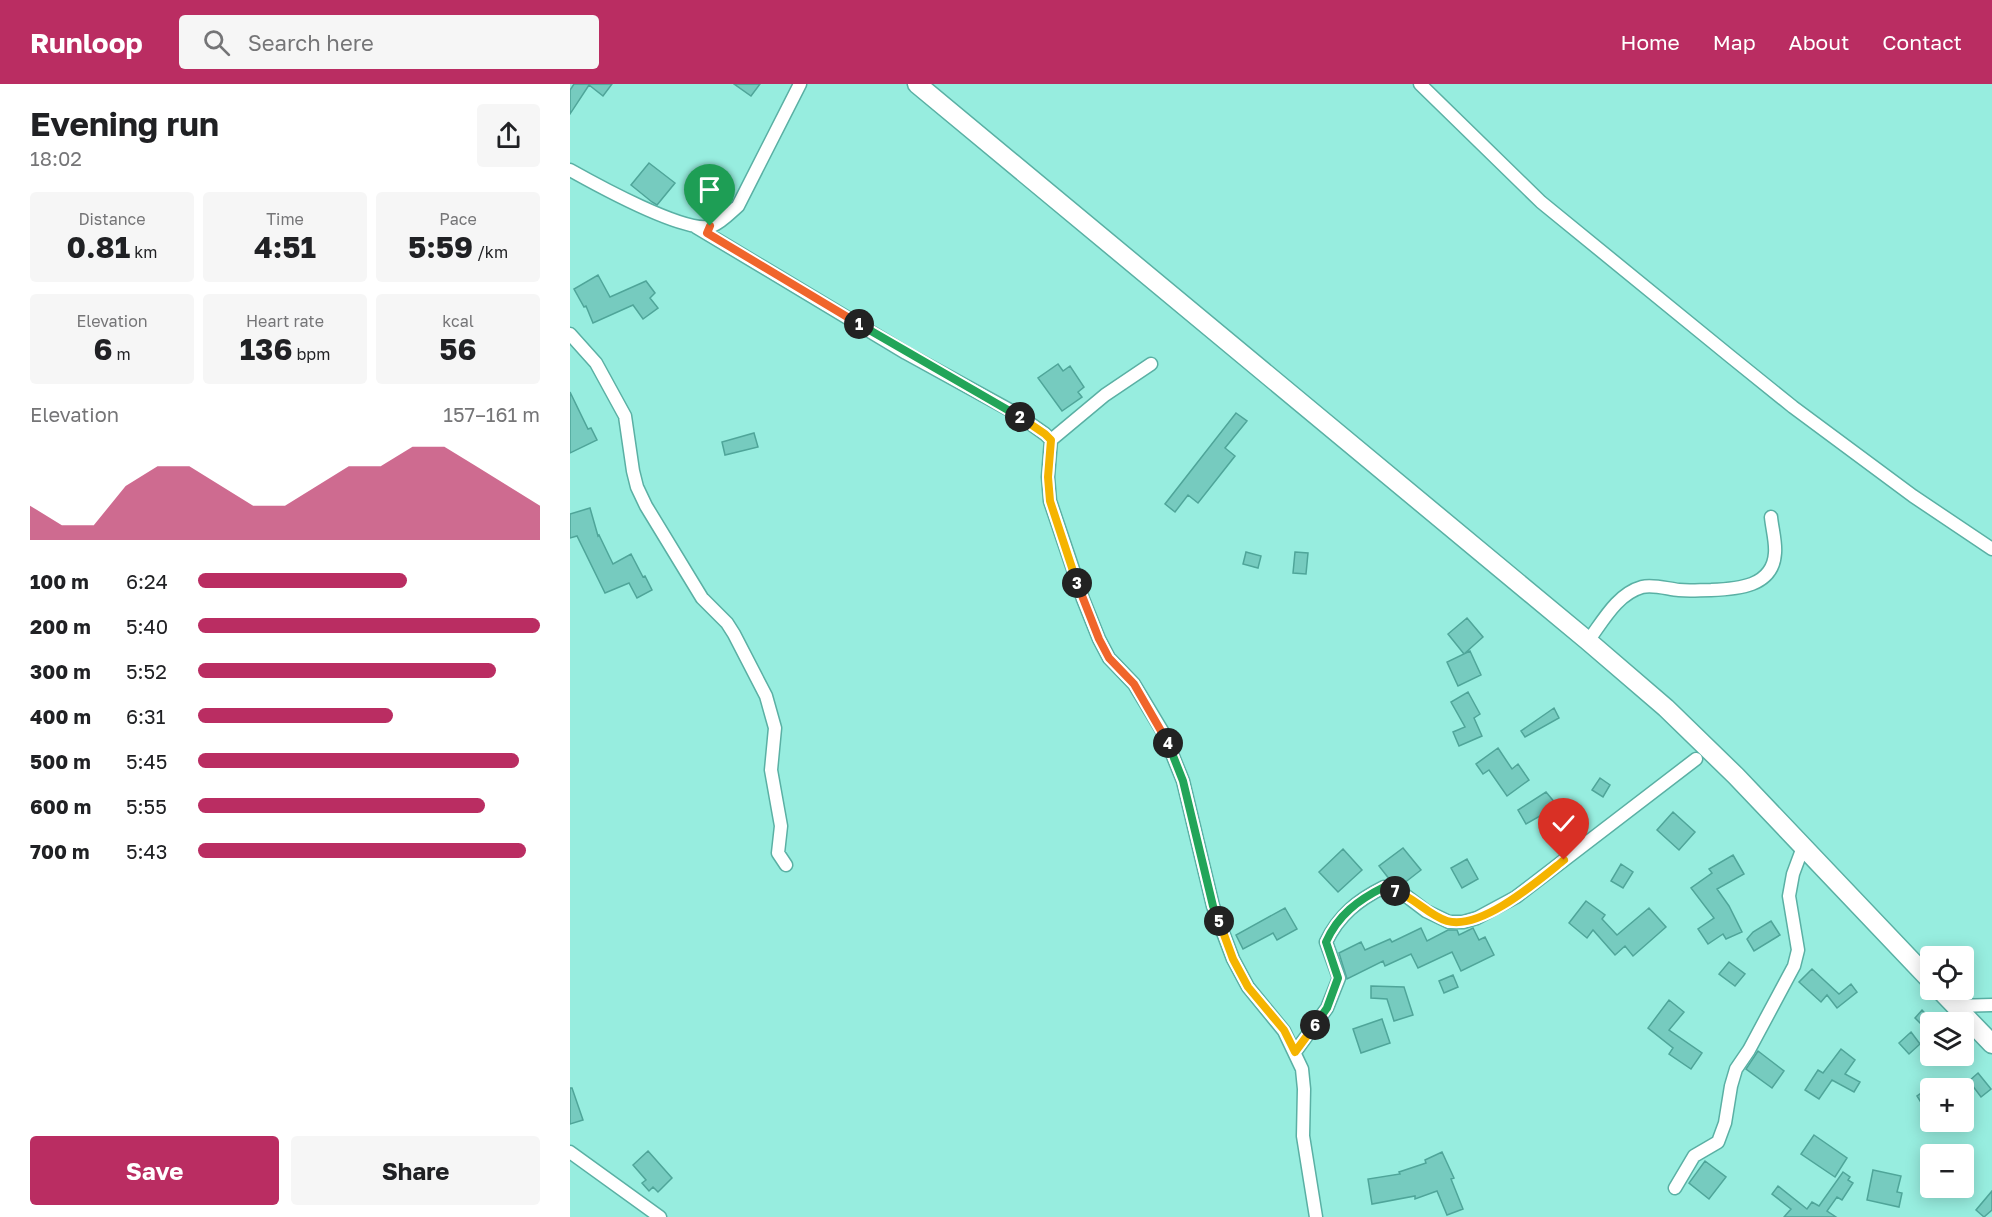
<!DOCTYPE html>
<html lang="en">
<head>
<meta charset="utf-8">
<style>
  :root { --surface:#fff; --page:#f6f6f6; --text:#202124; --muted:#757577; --accent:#ba2d62 }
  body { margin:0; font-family:"Golos Text",sans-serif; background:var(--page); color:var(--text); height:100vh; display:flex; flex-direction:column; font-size:22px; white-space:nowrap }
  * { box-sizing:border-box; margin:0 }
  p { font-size:20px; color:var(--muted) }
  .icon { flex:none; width:33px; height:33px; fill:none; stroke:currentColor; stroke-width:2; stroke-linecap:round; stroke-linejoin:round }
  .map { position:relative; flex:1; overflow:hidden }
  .panel { display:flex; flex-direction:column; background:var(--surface); width:570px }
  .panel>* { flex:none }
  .fabs { position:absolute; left:1350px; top:862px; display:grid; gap:12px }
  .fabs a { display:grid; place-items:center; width:54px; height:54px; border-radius:6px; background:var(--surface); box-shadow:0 3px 15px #0003; font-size:30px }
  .pin { position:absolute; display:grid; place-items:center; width:51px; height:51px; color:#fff; margin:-62px -26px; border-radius:50% 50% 50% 0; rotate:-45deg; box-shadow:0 0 6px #0007 }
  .pin .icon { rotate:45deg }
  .km { position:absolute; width:30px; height:30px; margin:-15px; border-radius:50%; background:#222; color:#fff; font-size:16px; line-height:30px; text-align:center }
  .round { display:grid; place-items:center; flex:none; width:63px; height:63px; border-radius:6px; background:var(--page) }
  .headline { display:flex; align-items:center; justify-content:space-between; height:102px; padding:0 30px }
  h1 { font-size:33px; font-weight:700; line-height:45px }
  .metrics { display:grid; grid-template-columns:repeat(3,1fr); gap:9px; height:102px; padding:6px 30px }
  .metrics div { display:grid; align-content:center; border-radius:6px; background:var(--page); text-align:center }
  .metrics b { font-size:30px; font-weight:700 }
  .metrics small { font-size:16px; font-weight:400 }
  .metrics p { font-size:16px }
  .chart { height:168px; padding:12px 30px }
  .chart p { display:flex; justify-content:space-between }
  .chart svg { width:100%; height:108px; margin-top:6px; fill:var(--accent); opacity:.7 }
  .cta { display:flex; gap:12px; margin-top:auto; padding:12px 30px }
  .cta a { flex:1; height:69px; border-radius:6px; background:var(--accent); color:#fff; font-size:24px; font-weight:700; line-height:69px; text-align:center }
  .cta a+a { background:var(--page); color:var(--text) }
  ul { padding:0 30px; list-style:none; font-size:20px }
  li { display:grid; grid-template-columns:96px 72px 1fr; align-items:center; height:45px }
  li i { height:15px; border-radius:8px; background:var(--accent) }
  header { display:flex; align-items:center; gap:36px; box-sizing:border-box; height:84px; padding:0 30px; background:var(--accent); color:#fff }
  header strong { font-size:28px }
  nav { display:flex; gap:33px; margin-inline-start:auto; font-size:21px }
  .search { width:420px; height:54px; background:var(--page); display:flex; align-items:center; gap:15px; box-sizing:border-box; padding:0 21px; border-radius:6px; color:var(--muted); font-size:22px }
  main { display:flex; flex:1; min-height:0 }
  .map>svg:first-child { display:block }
  .building { fill:#76cbbf; stroke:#4fa599; stroke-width:1.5 }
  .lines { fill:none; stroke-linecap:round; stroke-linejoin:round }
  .street-casing { stroke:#5ab0a4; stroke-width:15 }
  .secondary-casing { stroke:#5ab0a4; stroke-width:21 }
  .street { stroke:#fff; stroke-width:12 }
  .secondary { stroke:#fff; stroke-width:18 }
  .split-1-casing { stroke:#fff; stroke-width:12 }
  .split-2-casing { stroke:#fff; stroke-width:12 }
  .split-3-casing { stroke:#fff; stroke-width:12 }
  .split-4-casing { stroke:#fff; stroke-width:12 }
  .split-5-casing { stroke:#fff; stroke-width:12 }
  .split-6-casing { stroke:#fff; stroke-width:12 }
  .split-7-casing { stroke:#fff; stroke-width:12 }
  .split-8-casing { stroke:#fff; stroke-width:12 }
  .split-1 { stroke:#f0652b; stroke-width:8 }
  .split-2 { stroke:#22a559; stroke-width:8 }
  .split-3 { stroke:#f5b400; stroke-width:8 }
  .split-4 { stroke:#f0652b; stroke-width:8 }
  .split-5 { stroke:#22a559; stroke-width:8 }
  .split-6 { stroke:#f5b400; stroke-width:8 }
  .split-7 { stroke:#22a559; stroke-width:8 }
  .split-8 { stroke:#f5b400; stroke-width:8 }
</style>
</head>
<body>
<header>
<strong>Runloop</strong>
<div class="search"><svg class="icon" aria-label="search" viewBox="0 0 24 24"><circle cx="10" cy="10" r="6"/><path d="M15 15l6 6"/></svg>Search here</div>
<nav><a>Home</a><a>Map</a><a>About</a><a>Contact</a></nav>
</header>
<main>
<section class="panel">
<div class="headline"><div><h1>Evening run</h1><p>18:02</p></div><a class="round"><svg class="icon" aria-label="share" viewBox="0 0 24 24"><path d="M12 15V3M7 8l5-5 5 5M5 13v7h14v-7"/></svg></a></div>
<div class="metrics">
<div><p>Distance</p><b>0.81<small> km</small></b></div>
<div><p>Time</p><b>4:51</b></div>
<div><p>Pace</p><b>5:59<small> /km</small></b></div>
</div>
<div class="metrics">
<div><p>Elevation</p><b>6<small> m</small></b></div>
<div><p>Heart rate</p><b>136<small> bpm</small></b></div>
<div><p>kcal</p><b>56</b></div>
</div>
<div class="chart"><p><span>Elevation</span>157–161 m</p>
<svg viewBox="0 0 160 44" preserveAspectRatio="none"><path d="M0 44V30L10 38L20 38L30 22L40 14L50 14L60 22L70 30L80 30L90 22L100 14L110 14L120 6L130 6L140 14L150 22L160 30V44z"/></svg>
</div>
<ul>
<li><b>100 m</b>6:24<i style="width:61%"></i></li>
<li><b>200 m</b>5:40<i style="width:100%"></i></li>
<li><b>300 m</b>5:52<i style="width:87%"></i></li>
<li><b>400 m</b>6:31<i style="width:57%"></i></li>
<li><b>500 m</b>5:45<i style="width:94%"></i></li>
<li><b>600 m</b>5:55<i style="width:84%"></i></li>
<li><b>700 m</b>5:43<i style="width:96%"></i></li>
</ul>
<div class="cta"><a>Save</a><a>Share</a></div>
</section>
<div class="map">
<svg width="1422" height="1133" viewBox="0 0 1422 1133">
  <rect width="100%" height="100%" fill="#97eddf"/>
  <path class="building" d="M4,0H42L33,12L19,1L0,30V6Z
    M164,0H190L181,12Z
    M79,79L105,99L87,121L82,118L61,101Z
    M28,191L40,213L76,197L85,209L80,214L88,224L73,235L63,221L23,239L16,222L14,223L4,205Z
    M488,280L493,287L500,282L514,303L508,308L512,313L492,327L468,294Z
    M0,308L18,345L21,344L27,356L0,369Z
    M666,329L677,337L655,364L665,372L628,419L618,411L605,428L595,420Z
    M184,349L188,363L155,371L152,358Z
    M20,424L28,452L29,451L43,480L61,470L73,493L75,492L82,506L67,514L59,499L35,509L7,452L0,454V430Z
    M676,468L691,472L688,484L673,480Z
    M725,468L738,469L736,490L723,489Z
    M897,534L913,553L894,570L878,550Z
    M900,567L911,591L888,602L877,578Z
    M898,608L910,630L904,634L912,652L889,662L883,648L895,643L881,618Z
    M984,624L989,634L955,653L951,647Z
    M928,664L942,685L948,680L959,696L937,712L919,686L913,690L906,680Z
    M1030,694L1040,701L1033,713L1022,706Z
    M976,708L986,720L979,727L956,740L948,726Z
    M1103,728L1125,748L1109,766L1087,746Z
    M833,764L851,786L833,800L820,796L809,782Z
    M773,765L792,786L768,808L749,788Z
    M1163,771L1174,790L1147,805L1159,822L1172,848L1156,855L1153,850L1138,860L1128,845L1144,834L1121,804L1142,789L1139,785Z
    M897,775L908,795L892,804L881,784Z
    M1051,780L1063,788L1053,804L1041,797Z
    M1016,817L1035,831L1032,835L1047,851L1079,824L1096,843L1063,872L1055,862L1045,871L1023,846L1017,854L999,839Z
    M715,824L727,845L707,856L703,849L673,865L666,851Z
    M1201,837L1210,851L1184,867L1177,855L1183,848Z
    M851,844L857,857L878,846H887L889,851L903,844L909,856L915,853L924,871L891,887L882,868L848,884L841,870L815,882L813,877L777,895L769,869L791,858L795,866L820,855L822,858Z
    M1159,878L1175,890L1165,902L1149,890Z
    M1242,885L1269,910L1281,900L1287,908L1267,924L1257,911L1251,918L1229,898Z
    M883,891L888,903L874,909L869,897Z
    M801,902L834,903L843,931L824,937L817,915L801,914Z
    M1099,916L1114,928L1099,946L1132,969L1121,985L1099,970L1103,964L1078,944Z
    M1352,926L1363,938L1356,945L1345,934Z
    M812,935L820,959L791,969L783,945Z
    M1341,948L1350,960L1339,970L1329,959Z
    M1271,965L1285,976L1275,990L1290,998L1284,1008L1262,996L1249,1015L1235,1006L1248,986L1253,989Z
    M1188,967L1214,987L1202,1004L1176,985Z
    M1408,989L1421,1005L1411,1013L1399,997Z
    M1360,1003V1033L1347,1012Z
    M0,1004H2L13,1036L0,1040Z
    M1244,1051L1277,1074L1265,1093L1231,1070Z
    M78,1067L102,1094L88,1108L83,1103L79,1107L72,1099L76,1096L63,1081Z
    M872,1068L884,1094L881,1095L893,1125L877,1131L867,1107L845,1115V1112L802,1120L798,1095L830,1090L829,1088L856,1079L855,1076Z
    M1135,1077L1156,1093L1139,1115L1119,1099Z
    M1303,1086L1331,1092L1327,1108L1332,1109L1329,1123L1297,1116Z
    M1273,1088L1280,1093L1278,1096L1283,1099L1272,1116L1267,1113L1257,1127L1266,1133H1214L1221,1125L1202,1110L1208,1102L1237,1125L1242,1118L1249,1122Z
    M1422,1107V1126L1414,1133L1406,1126Z"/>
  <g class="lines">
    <defs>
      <path id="street" d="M850,0L971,118L1161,273L1223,323L1343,412L1422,465
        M0,86C25,100 117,151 142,142C152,138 160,129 168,122L230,0
        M126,143L336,269L445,329L475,350L481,356L478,393L480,417L513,515L529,555L539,574L564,600L594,650L613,697L643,822L663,875L678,903L714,947L732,985L734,1005L733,1052L746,1133
        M0,250L26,279L55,332L63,387L67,403L76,422L132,514L157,539L164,550L196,612L205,644L201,686L211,742L208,769L216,781
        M481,356L535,311L581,280
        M1018,557C1033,537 1047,510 1072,503C1083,500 1098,505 1109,506C1120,507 1130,506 1141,506C1167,505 1203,503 1205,469C1206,458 1202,444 1201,433
        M1385,922L1422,921
        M725,968L757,924L769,894L756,858C769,831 788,816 814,803L831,808L856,827L879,838H893L907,834L946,813L1126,675
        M0,1068L90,1133
        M1105,1104L1124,1072L1148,1058L1155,1039L1161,1002L1166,985L1179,966L1224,882L1228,866L1219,812L1223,790L1233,763"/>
      <path id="secondary" d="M347,0L1018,557L1096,624L1166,692L1360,896
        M1370,906L1422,960"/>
    </defs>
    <use href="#street" class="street-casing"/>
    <use href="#secondary" class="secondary-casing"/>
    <use href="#street" class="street"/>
    <use href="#secondary" class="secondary"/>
  </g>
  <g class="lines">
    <defs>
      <path id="split-1" d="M140,142L137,149L289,240"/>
      <path id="split-2" d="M289,240L450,333"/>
      <path id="split-3" d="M450,333L475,350L481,356L478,393L480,417L507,499"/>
      <path id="split-4" d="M507,499L529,555L539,574L564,600L598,659"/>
      <path id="split-5" d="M598,659L613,697L643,822L649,837"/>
      <path id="split-6" d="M649,837L663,875L678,903L714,946L725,968L745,941"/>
      <path id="split-7" d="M745,941L757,924L768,894L756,858C768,831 788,816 814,803L825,807"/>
      <path id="split-8" d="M825,807C844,813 858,831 877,837C911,847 969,796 994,776"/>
    </defs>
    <use href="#split-1" class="split-1-casing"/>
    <use href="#split-2" class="split-2-casing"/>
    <use href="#split-3" class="split-3-casing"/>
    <use href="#split-4" class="split-4-casing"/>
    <use href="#split-5" class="split-5-casing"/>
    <use href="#split-6" class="split-6-casing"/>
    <use href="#split-7" class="split-7-casing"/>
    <use href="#split-8" class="split-8-casing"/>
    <use href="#split-1" class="split-1"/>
    <use href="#split-2" class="split-2"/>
    <use href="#split-3" class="split-3"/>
    <use href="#split-4" class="split-4"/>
    <use href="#split-5" class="split-5"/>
    <use href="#split-6" class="split-6"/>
    <use href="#split-7" class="split-7"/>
    <use href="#split-8" class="split-8"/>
  </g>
</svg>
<div class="fabs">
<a><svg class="icon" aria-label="locate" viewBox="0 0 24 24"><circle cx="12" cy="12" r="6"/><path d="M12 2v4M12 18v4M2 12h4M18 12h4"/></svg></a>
<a><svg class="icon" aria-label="layers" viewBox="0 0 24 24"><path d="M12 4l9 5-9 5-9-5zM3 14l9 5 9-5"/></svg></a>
<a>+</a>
<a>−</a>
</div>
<div class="pin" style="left:140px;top:142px;background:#1e9e55"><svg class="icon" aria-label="arrive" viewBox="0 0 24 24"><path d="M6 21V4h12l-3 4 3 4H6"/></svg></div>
<div class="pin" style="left:994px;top:776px;background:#d93025"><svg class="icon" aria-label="check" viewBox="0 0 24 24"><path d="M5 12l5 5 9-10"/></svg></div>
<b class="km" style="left:289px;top:240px">1</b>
<b class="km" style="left:450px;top:333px">2</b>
<b class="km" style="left:507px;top:499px">3</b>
<b class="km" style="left:598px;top:659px">4</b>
<b class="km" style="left:649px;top:837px">5</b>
<b class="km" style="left:745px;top:941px">6</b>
<b class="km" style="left:825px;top:807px">7</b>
</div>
</main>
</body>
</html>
